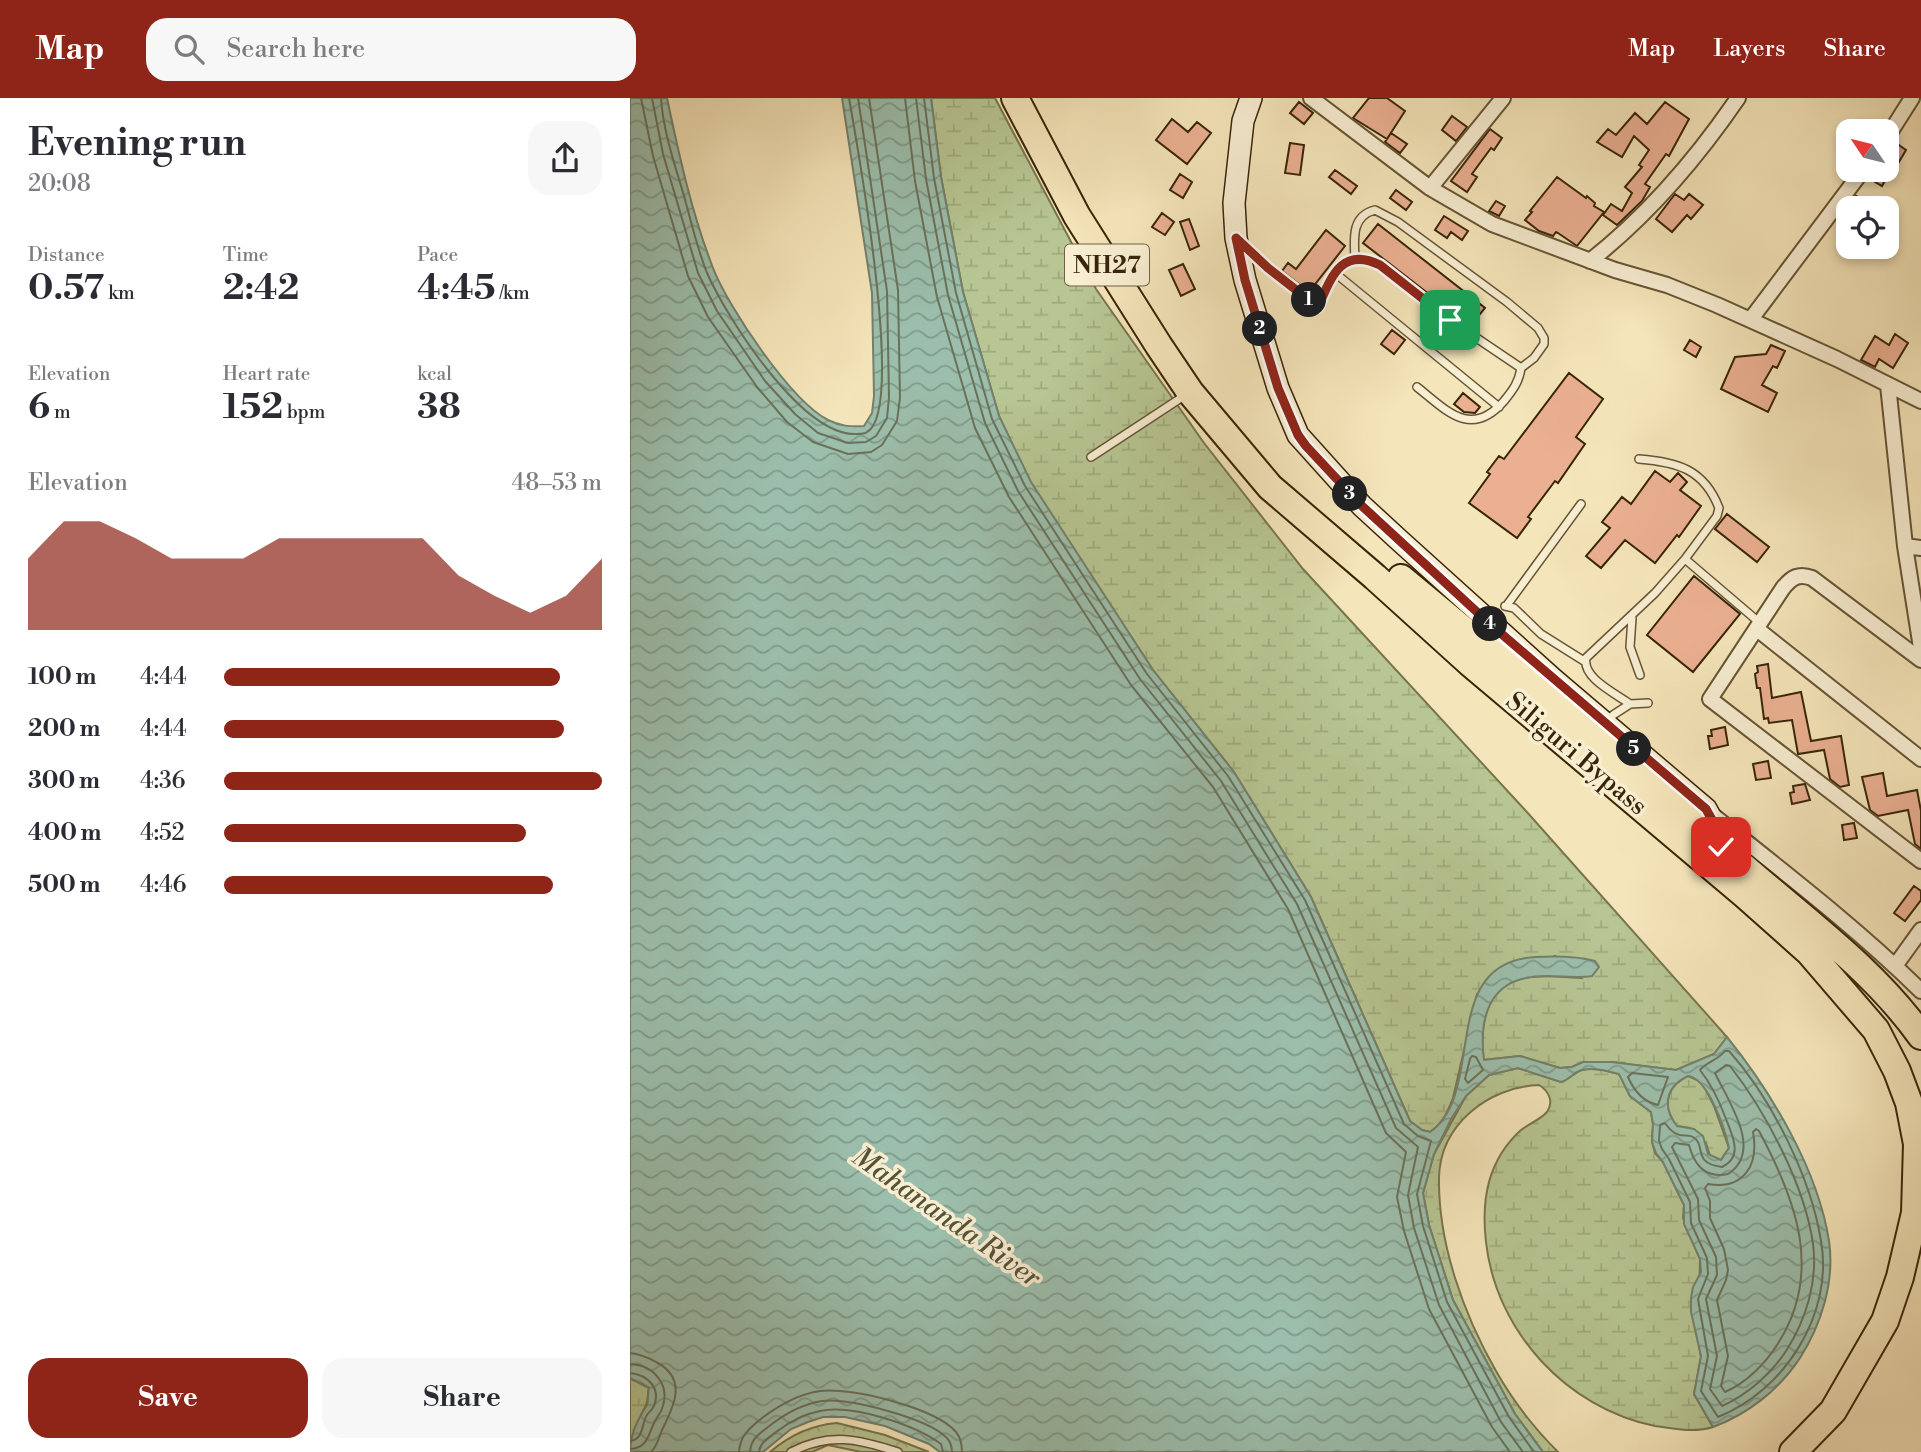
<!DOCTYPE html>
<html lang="en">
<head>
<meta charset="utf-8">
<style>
  :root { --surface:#fff; --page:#f7f7f7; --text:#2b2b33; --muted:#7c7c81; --accent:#8f2418 }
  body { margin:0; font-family:"Libre Bodoni",serif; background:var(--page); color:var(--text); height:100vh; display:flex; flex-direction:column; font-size:26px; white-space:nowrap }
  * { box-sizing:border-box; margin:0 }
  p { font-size:23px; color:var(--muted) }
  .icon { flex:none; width:38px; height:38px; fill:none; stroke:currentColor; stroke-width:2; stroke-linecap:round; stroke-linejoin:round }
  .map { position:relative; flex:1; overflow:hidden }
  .side { display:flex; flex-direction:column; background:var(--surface); width:630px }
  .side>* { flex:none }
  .needle { width:46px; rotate:305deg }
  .tools { position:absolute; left:1206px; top:21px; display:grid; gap:14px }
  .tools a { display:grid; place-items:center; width:63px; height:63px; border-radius:14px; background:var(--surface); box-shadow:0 4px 10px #0003; font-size:35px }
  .pin { position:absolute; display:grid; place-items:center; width:60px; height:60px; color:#fff; margin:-30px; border-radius:14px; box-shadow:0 4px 10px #0006 }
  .km { position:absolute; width:35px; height:35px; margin:-18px; border-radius:50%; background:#222; color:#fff; font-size:19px; line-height:35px; text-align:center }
  .round { display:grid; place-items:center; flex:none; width:74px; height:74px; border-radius:21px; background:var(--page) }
  .head { display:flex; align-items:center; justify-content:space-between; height:119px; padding:0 28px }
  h1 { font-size:38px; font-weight:800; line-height:52px }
  .metrics { display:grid; grid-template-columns:repeat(3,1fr); gap:10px; height:119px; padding:7px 28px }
  .metrics div { display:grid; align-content:center }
  .metrics b { font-size:35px; font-weight:800 }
  .metrics small { font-size:19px; font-weight:400 }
  .metrics p { font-size:19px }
  .chart { height:196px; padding:14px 28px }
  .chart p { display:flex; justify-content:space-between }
  .chart svg { width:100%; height:126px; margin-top:7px; fill:var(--accent); opacity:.7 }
  .cta { display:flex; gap:14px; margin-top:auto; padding:14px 28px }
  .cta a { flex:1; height:80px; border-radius:21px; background:var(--accent); color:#fff; font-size:28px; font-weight:800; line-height:80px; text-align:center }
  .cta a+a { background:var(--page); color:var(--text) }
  ul { padding:0 28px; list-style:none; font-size:23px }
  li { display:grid; grid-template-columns:112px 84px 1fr; align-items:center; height:52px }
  li i { height:18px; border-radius:9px; background:var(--accent) }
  header { display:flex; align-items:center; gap:42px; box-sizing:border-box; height:98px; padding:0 35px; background:var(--accent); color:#fff }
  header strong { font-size:33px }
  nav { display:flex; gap:38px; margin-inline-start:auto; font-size:24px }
  .search { width:490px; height:63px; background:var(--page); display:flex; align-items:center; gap:18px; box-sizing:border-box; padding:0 24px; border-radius:21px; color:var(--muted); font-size:26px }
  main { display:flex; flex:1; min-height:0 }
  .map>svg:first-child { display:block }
  .wetland { fill:url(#wetland-marsh); stroke:#78754e; stroke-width:2 }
  .park { fill:url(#park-crowns); stroke:#78754e; stroke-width:2 }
  .water { fill:url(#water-waves); stroke:#74816b; stroke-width:2; fill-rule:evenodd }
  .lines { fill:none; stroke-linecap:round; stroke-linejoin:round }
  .shore { stroke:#6a725a; stroke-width:2 }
  .building { fill:#ebb092; stroke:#382408; stroke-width:2 }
  .lane-casing { stroke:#675434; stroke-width:10 }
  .street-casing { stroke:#675434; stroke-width:18 }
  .secondary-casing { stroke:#382408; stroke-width:24 }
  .highway-casing { stroke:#382408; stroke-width:30 }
  .lane { stroke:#f8eed2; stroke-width:7 }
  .street { stroke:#f8eed2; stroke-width:14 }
  .secondary { stroke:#f8eed2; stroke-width:21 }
  .highway { stroke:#f5e5ba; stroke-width:26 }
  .route-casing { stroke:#fff; stroke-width:14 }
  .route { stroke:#8f2418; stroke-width:9 }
  .labels { text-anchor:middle; stroke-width:7; stroke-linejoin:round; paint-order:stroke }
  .shield { fill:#f8eed2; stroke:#726145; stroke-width:2 }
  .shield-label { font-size:24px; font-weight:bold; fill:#382408 }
  .street-label { font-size:26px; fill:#382408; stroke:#f8eed2 }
  .water-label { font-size:28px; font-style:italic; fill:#56523a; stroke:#f8eed2 }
</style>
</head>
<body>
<header>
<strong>Map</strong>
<div class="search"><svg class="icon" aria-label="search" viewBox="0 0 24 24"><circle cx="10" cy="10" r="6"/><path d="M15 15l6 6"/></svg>Search here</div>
<nav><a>Map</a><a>Layers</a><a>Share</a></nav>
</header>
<main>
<section class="side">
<div class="head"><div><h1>Evening run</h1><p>20:08</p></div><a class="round"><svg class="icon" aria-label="share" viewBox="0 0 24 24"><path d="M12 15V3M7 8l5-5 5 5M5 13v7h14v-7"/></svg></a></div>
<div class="metrics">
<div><p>Distance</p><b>0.57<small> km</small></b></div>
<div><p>Time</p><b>2:42</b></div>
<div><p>Pace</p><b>4:45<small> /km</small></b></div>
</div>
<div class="metrics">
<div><p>Elevation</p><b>6<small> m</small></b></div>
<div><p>Heart rate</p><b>152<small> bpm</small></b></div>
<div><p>kcal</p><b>38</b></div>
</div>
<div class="chart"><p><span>Elevation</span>48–53 m</p>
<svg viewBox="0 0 160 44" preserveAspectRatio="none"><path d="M0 44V19L10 6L20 6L30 12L40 19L50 19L60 19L70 12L80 12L90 12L100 12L110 12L120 25L130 32L140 38L150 32L160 19V44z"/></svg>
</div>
<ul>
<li><b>100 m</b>4:44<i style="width:89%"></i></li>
<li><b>200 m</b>4:44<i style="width:90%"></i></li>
<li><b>300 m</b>4:36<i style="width:100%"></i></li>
<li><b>400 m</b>4:52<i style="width:80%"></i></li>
<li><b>500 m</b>4:46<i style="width:87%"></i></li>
</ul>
<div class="cta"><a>Save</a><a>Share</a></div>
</section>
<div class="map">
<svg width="1291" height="1354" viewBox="0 0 1291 1354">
  <defs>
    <pattern id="wetland-marsh" width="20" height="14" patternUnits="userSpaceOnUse" patternTransform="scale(1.75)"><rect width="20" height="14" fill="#b7c693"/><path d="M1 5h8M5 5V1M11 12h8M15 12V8" fill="none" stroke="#9eaa7d"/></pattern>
    <pattern id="park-crowns" width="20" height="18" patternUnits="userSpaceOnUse" patternTransform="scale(1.75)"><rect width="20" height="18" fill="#b7c693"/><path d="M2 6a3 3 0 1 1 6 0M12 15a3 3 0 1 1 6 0" fill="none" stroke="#9eaa7d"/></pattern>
    <pattern id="water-waves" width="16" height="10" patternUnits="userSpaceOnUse" patternTransform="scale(1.75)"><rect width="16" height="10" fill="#9cbfad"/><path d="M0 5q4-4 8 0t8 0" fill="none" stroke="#809b8b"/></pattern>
  </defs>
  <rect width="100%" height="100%" fill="#f5e5ba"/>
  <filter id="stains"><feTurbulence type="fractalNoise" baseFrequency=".00286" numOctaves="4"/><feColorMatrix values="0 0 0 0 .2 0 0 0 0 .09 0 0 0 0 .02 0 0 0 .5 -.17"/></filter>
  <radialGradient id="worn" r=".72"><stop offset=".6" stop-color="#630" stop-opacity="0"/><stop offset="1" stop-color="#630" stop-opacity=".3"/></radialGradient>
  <path class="wetland" d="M301,0H365L466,191L574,345L673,471L896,713L1097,939L1084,956L1046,972L981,964H953L942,969L930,970L890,958L853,962C850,924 856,884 901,879C917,877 935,879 951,880L925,858L847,896L823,1000C817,1015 813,1025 800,1034L792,1032L780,1023L681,799L604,674L523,572L400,384L369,318L333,194L311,79Z
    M888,970L931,984C939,982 944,974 952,972C964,969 978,973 989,976L1000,998L1021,1014L1023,1026L1022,1044L1025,1055L1033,1064L1054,1107L1053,1120L1070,1161L1068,1239L1071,1259L1064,1296L1083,1329C1065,1335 1044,1331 1025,1328C937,1310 866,1234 856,1144C851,1101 858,1062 891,1032C899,1026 911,1021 917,1014C924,1004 919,993 909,987C859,989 810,1026 809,1080C808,1146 834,1217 866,1273C883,1303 904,1330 928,1354H913L885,1316L823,1202L799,1127L793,1095L804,1056L836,998L859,977Z
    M1058,978L1072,984L1084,1008L1099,1050L1091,1062L1080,1058L1076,1045L1060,1030L1047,1028C1032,1009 1035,989 1058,978Z
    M0,1280L19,1290C17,1296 19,1301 16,1307C10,1319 5,1331 0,1345Z"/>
  <path class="park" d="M207,1325L255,1337L299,1354H231L198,1347L182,1354H140C160,1337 181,1327 207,1325Z"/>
  <path class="water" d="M0,0H37C49,57 62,116 83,170C98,209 161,303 198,322C210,328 220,329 234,328L242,315L244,298L242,195L212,0H301L311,79L333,194L369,318L401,384L523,572L604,674L681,799L780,1023L792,1032L800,1034C858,993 806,864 906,859C925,858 946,858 965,863L969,869L962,878C942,881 922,876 902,879C857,884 849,924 854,962L890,958L930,970L942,969L953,964H981L1046,972L1084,956L1097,939C1142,995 1188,1072 1199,1143C1205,1184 1191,1227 1170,1260C1149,1292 1118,1316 1083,1329L1064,1296L1071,1258L1061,1214V1200L1063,1189L1071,1174L1070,1161L1054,1126V1107L1033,1064L1026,1055L1022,1044L1023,1026L1021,1014L1000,998L989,976C978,973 964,969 952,972C944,974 939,982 931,984L888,970L859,977L836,998L821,1021L804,1056L793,1095L799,1127L823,1202L885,1316L913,1354H310L299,1346L255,1328L215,1319H193L178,1324L161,1331L133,1354H0C0,1336 8,1321 17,1307C19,1302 17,1296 19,1290L0,1280ZM1058,978C1078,980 1095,1031 1099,1050L1091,1062L1078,1056L1073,1038L1064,1031L1047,1028C1032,1009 1035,989 1058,978Z"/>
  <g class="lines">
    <path class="shore" d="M11,0L23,58L58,178L78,219L127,289L157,324L183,344L218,356L241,354L252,347L267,323L270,300L268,192L239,0
      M22,0L33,56L68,175L87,213L135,283L165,316L188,335L218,345L236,344L246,338L257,320L259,299L257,193L228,0
      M31,0C33,33 45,67 54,98C61,123 67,150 77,175C97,220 172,339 227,336C229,336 235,336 237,334C276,313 227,46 219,0
      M275,0L285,83L307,199L345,330L379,399L501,587L583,689L658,811L756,1035L776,1054L767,1099L774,1133L799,1211L862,1329L880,1354
      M286,0L296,81L318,197L355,325L388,393L510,581L591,683L667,806L766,1030L788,1049L778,1097L784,1130L809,1207L871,1324L893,1354
      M294,0L304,80L326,195L362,321L395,388L517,576L598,678L675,802L774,1026L788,1038L801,1043L787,1096L793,1128L817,1204L879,1319L904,1354
      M1099,953C1142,1001 1181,1080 1191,1143C1204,1216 1154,1293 1088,1319L1071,1293L1078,1258L1068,1201L1078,1176L1077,1160L1061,1125L1060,1104L1039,1061L1032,1051L1029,1043L1030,1027L1035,1025C1038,1029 1041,1034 1047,1036C1052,1039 1058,1036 1063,1039C1077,1047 1061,1065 1092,1069C1114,1059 1102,1037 1096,1021C1089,1002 1082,987 1070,972C1075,965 1088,962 1095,953Z
      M842,958L846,959L853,972L838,985L835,981L840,961Z
      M1096,967L1100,968C1136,1014 1175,1088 1183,1146C1188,1183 1176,1222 1156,1253C1141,1276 1117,1297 1092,1308L1080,1291L1087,1258L1076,1201L1087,1177L1086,1159L1069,1122L1068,1101L1042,1049L1045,1045L1059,1047C1064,1066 1075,1081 1098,1076C1134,1053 1098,1003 1085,975Z
      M1002,975L1038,979L1028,1007C1014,1004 1004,993 998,979Z
      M1126,1031L1129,1033C1166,1102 1194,1175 1147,1247C1135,1266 1116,1285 1095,1294L1091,1288L1098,1258L1087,1202L1096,1182L1098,1172L1094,1151L1080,1120V1103L1075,1090L1078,1086C1114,1092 1129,1067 1123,1034Z
      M0,1255C10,1256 17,1259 26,1264C57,1280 45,1306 33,1330C29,1338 28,1347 21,1354
      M0,1266C24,1267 41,1287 32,1311C30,1316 26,1320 24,1325C18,1338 17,1350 0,1351
      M0,1275C18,1277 31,1290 24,1308C22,1312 19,1314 17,1317C11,1327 14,1341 0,1343
      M109,1354C110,1337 120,1330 132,1320C148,1308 169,1296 190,1293C221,1289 306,1310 326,1334C331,1340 332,1347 332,1354
      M120,1354C121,1341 129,1336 138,1329C153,1317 173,1306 192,1303C220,1300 296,1320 316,1339C321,1344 322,1348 322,1354
      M129,1354C130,1344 139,1340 146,1334C159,1324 174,1316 190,1313C223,1306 285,1327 311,1346L313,1354"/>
  </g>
  <path class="building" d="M739,0H757L775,13L757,41L723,20Z
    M669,4L683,15L674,26L660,15Z
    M1035,4L1059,21L1039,58L1036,56L1015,86L1020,89L1012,103L987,127L973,117L981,106L992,113L1002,95L995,89L1012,69L1009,67L1019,52L1004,38L992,59L967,44L978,31L986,37L1005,15L1017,26Z
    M822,18L837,29L826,43L812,32Z
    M542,21L558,34L567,24L581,35L557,66L526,42Z
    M860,31L872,40L864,52L861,50L842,76L847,79L837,94L821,83Z
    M761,35L777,46L770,55L755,44Z
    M660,45L674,47L670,77L655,75Z
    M1266,45L1276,52L1266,69L1256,60Z
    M705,72L727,88L721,96L699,79Z
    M1245,72H1261L1252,88L1240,81Z
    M550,76L562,84L553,100L540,92Z
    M927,79L956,100L957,98L965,105L964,108L974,114L947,148L928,135L926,134L923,138L909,133L895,122L902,114L900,113Z
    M766,92L782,104L776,112L760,100Z
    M1045,96L1054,102L1059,96L1073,107L1061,121L1057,117L1042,134L1026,121Z
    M1226,98L1248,110H1217Z
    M866,103L875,108L869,118L859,113Z
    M532,115L544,124L535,137L522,129Z
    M814,118L838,133L832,142L821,134L817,140L805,132Z
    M559,121L569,148L560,152L550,124Z
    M748,126L855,210L840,228L733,145Z
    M696,132L715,148L679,194L652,173L658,165L666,171Z
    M553,166L565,191L551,198L539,172Z
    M762,232L775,242L764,256L751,246Z
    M1265,236L1278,245L1263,270L1249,261L1245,269L1231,262L1245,238L1259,247Z
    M1060,242L1071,249L1066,259L1054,252Z
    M1141,247L1155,253L1147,270L1143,268L1132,287L1147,295L1138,314L1091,291L1105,259L1136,256Z
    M939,275L973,301L946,339L955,346L928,385L925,383L898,419L901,421L887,440L839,405L860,376L857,374L869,358L874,361Z
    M833,295L850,309L845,315L834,314L824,306Z
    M1025,373L1040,384L1048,375L1057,384L1050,392L1071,408L1049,439L1047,437L1025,465L995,442L971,470L956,458L980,430L972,424L992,399L1001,406Z
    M1097,416L1139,449L1127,464L1085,431Z
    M1064,478L1110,516L1063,574L1017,537Z
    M1138,566L1142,600L1171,594L1181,643L1211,638L1219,687L1210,689L1200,681L1194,652L1168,656L1162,622L1139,625L1138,620L1134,621L1130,590H1127L1125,576L1128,574L1127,568Z
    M1095,629L1098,647L1080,651L1078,638H1082L1081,632Z
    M1138,663L1141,680L1126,682L1123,666Z
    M1253,675L1257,698L1287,692L1291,713V751L1285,746L1278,712L1248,718L1240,712L1232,679Z
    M1175,686L1180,702L1162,706L1160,695L1164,694L1163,688Z
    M1224,725L1227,740L1214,742L1212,727Z
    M1284,788L1291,793V802L1275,823L1264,815Z"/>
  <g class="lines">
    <defs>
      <path id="lane" d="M614,148L638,170L688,209C700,184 710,150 745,165L820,222L891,270C889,284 883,292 874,303C841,341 817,313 787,289
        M725,161C724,141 721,118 745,112L768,124L877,204L908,230L914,240V246L904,260L891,270
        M705,175L869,309
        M461,359L557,296
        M1055,461L1130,525
        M877,507L951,406
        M875,508L884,510L911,536L954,563
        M1002,520L1000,549L1010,577
        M1000,606C985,595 952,580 956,560L1025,495L1055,461L1087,418L1089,410C1074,371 1047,364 1009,361
        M983,617L1000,606L1018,605
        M161,1354C200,1334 229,1341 268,1354"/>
      <path id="street" d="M681,0L800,90L862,126L985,172L1037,187L1087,207L1207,261L1291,303
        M1256,41L1282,0
        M800,90L873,0
        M960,163C1017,118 1067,60 1108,0
        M1121,221L1233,72
        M1258,287L1275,448L1291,550
        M1275,448L1291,450
        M1127,531L1291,661
        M1291,562L1182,480C1169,475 1162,479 1153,490L1080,601L1291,763
        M1085,719C1155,775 1227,830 1291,893
        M1265,868L1291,832"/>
      <path id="secondary" d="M621,0L613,23L604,105L606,140L615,182L648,290L668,337L732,408L769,442L923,581L1076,711L1091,738V749"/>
      <path id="highway" d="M385,0L447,118L529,248L560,294L640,389L745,479L840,565L1115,797L1179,854L1246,932L1267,973L1279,1005L1287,1046L1285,1115L1270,1179L1255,1223L1203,1313L1163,1354
        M771,480C887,576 1002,672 1115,770C1176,823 1244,872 1291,938"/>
    </defs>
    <use href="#lane" class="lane-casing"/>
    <use href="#street" class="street-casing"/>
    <use href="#secondary" class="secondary-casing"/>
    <use href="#highway" class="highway-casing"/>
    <use href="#lane" class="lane"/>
    <use href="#street" class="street"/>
    <use href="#secondary" class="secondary"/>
    <use href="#highway" class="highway"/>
  </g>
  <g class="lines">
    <defs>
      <path id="route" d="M820,222L750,167C711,148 701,180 688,209L638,170L606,140L615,182L648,290L668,337L676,348L732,408L860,526L1076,711L1091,738V749"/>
    </defs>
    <use href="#route" class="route-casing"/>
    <use href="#route" class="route"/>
  </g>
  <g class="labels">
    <rect class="shield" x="435" y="146.5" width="84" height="41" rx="5"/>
    <g class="shield-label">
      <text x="477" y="175">NH27</text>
    </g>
    <g class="street-label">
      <text transform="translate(947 655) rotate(40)" y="9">Siliguri Bypass</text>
    </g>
    <g class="water-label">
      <text transform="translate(317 1118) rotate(35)" y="10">Mahananda River</text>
    </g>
  </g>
  <rect width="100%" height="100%" filter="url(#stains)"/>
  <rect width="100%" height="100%" fill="url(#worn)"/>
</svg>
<div class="tools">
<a><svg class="needle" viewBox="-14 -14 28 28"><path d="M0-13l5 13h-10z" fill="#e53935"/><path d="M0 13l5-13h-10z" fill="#7c7c81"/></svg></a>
<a><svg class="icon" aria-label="locate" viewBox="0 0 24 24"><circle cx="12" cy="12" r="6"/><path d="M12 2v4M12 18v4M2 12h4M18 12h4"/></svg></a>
</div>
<div class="pin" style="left:820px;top:222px;background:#1e9e55"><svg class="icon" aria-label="arrive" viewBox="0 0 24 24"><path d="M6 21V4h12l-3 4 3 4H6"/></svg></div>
<div class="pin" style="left:1091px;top:749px;background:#d93025"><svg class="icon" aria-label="check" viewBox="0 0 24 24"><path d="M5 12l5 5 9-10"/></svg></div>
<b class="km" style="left:679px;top:202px">1</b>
<b class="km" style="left:630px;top:231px">2</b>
<b class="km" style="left:720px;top:396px">3</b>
<b class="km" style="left:860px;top:526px">4</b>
<b class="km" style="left:1004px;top:651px">5</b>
</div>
</main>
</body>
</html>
